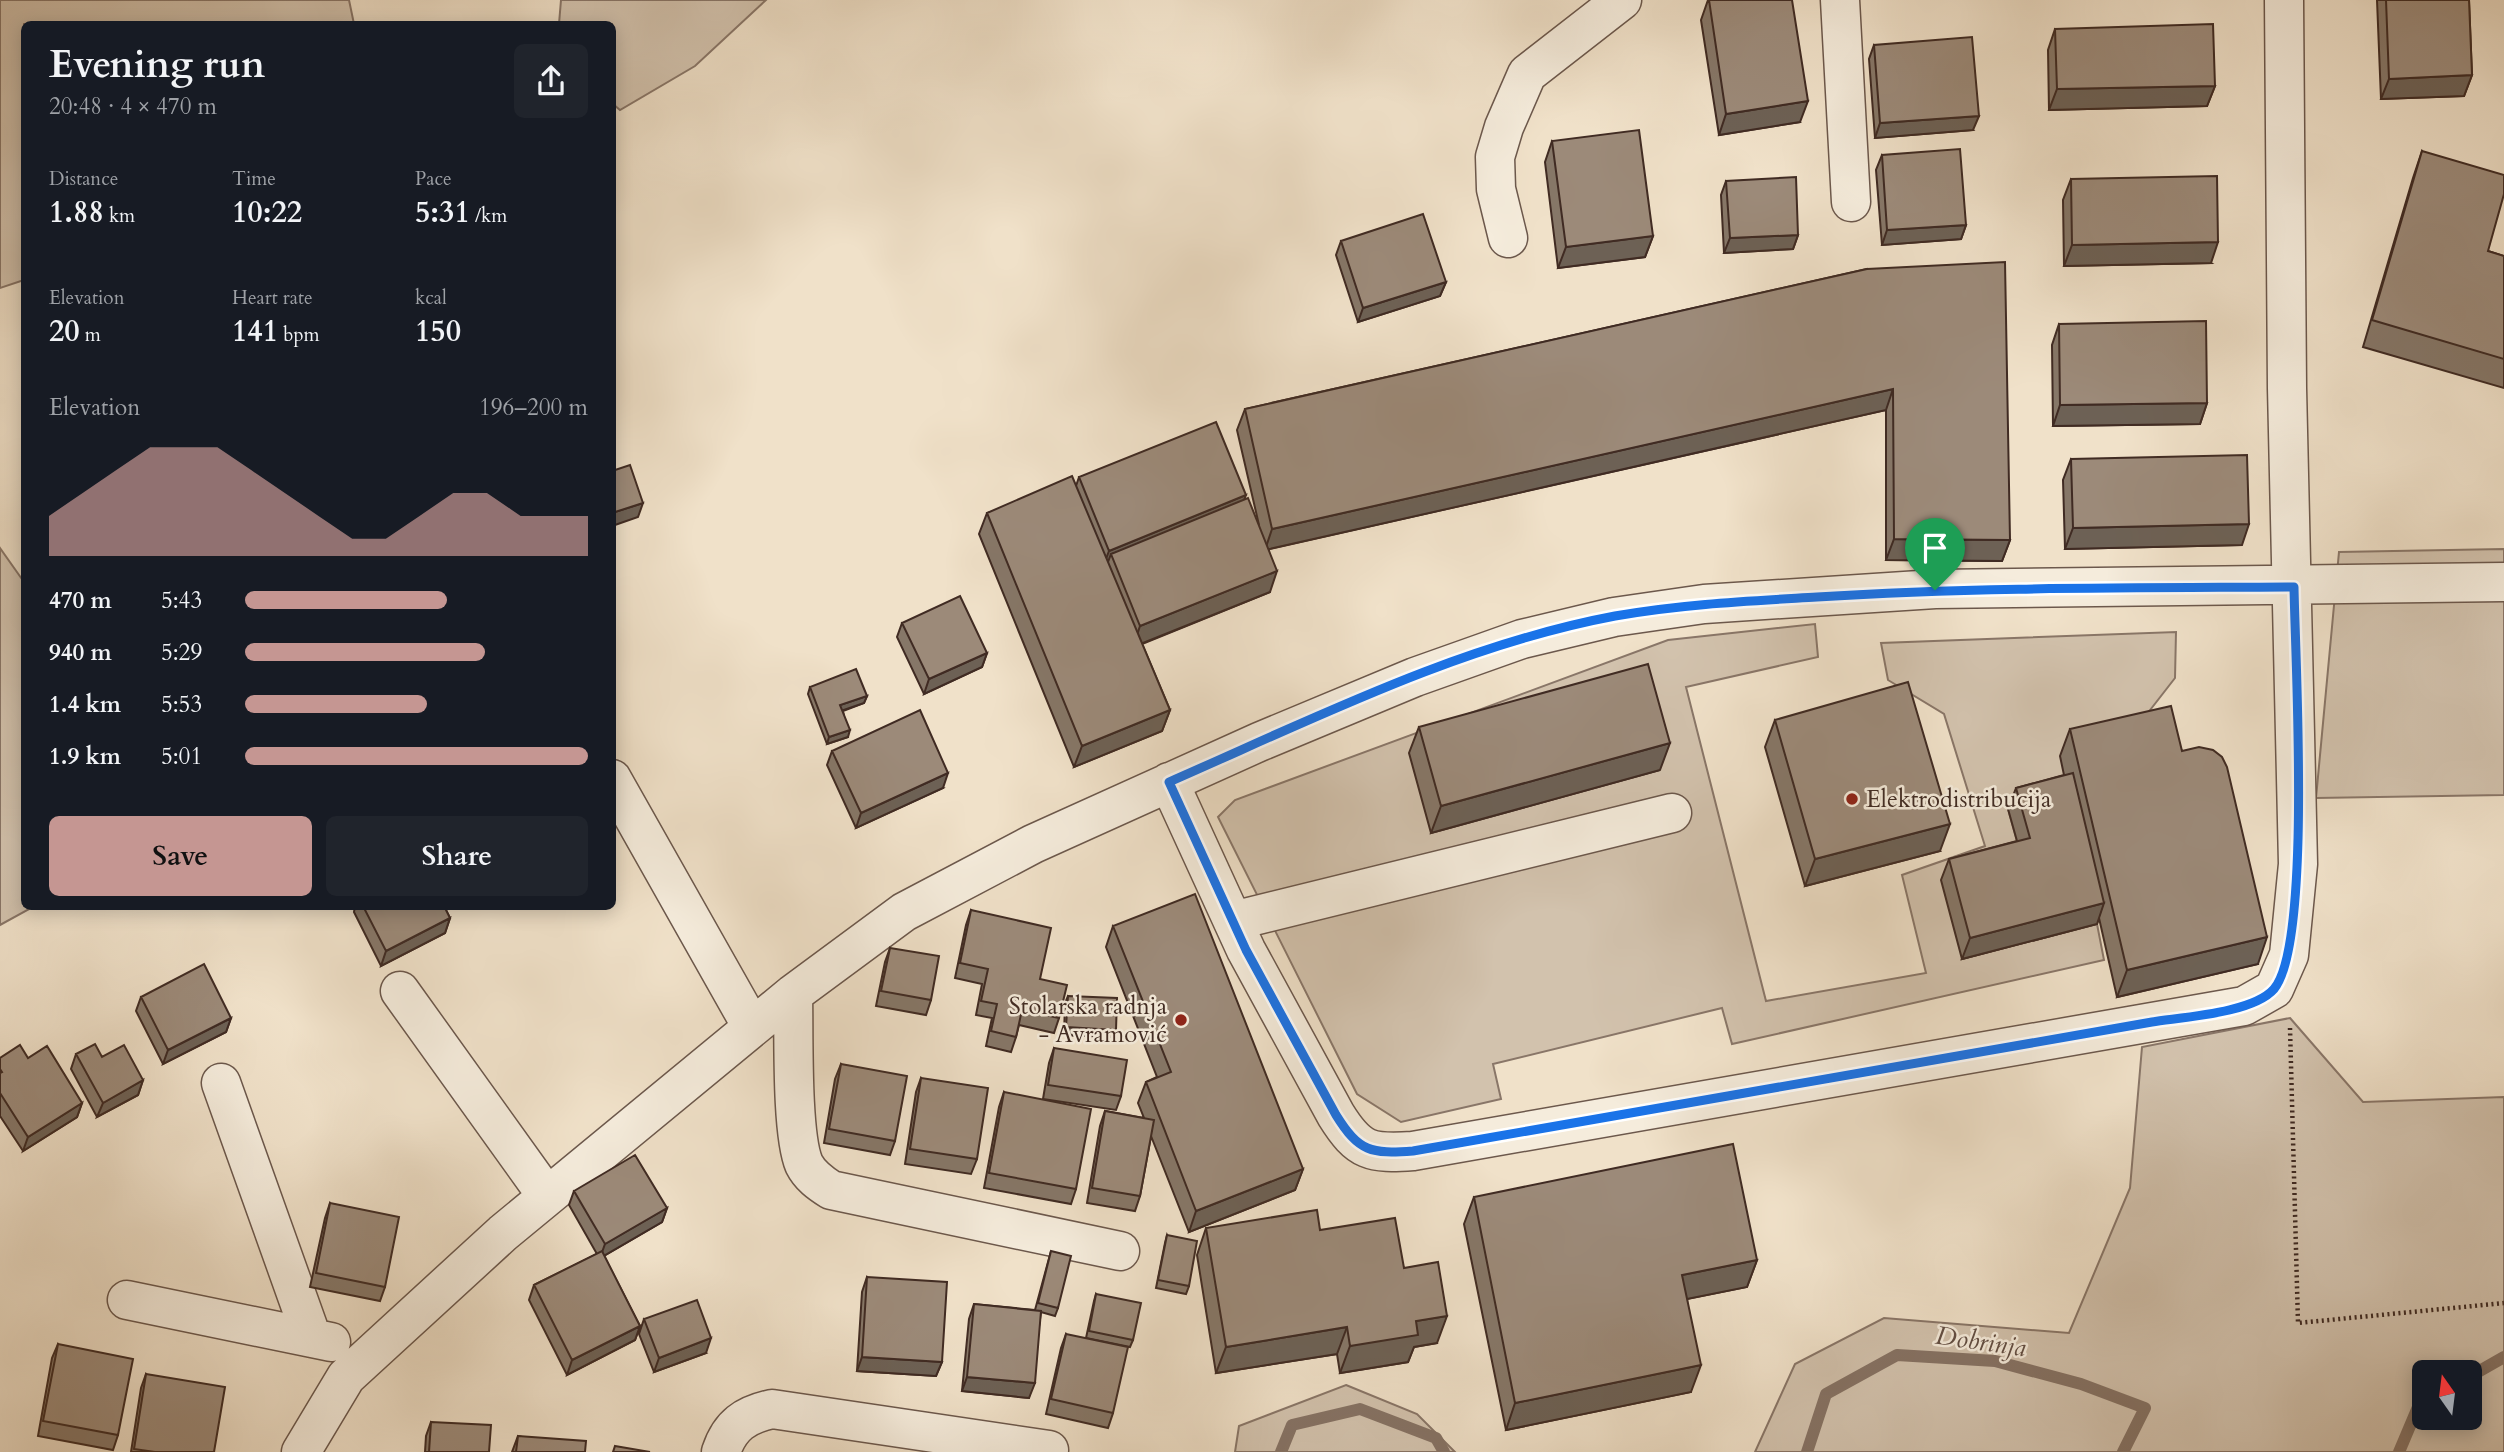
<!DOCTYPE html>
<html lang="en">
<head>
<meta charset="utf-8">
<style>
  :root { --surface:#171b24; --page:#20242c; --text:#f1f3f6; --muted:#9ea1a6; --accent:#c59692 }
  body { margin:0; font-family:Cardo,serif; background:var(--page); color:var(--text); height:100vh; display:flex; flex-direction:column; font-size:26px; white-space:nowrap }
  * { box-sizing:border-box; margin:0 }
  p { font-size:23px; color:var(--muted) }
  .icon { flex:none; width:38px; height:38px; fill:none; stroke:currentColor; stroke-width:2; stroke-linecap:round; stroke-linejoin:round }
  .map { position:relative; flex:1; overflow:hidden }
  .panel { position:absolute; left:21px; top:21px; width:595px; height:889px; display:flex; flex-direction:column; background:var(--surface); border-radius:10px; box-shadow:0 4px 18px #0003 }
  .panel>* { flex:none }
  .needle { width:46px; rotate:346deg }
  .tools { position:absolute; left:2412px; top:1360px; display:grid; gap:14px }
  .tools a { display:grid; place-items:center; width:70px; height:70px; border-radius:10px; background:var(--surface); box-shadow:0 4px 18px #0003; font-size:35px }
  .pin { position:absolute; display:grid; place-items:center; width:60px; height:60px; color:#fff; margin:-72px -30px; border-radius:50% 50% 50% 0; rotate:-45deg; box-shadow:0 0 7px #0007 }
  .pin .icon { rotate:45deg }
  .round { display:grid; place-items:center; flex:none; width:74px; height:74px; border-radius:10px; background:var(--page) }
  .headline { display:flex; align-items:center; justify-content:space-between; height:119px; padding:0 28px }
  h1 { font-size:38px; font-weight:600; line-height:52px }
  .figures { display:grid; grid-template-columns:repeat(3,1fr); gap:10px; height:119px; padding:7px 28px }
  .figures div { display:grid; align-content:center }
  .figures b { font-size:30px; font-weight:600 }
  .figures small { font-size:19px; font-weight:400 }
  .figures p { font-size:19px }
  .chart { height:196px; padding:14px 28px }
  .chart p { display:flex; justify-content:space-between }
  .chart svg { width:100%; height:126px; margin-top:7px; fill:var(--accent); opacity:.7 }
  .button { display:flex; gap:14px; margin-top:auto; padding:14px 28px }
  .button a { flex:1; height:80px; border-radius:10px; background:var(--accent); color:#111; font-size:28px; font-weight:600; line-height:80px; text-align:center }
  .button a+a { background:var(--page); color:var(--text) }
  ul { padding:0 28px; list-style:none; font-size:23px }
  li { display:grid; grid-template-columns:112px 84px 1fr; align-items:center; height:52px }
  li i { height:18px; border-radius:9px; background:var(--accent) }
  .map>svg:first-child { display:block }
  .green { fill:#d2c2ad; stroke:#897668; stroke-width:2; fill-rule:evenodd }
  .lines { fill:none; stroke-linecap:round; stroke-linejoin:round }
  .stream { stroke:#867365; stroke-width:12 }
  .minor-casing { stroke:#6c584c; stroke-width:41 }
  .path { stroke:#402b23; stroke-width:4.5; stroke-dasharray:2 3.5; stroke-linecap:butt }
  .minor { stroke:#f5ecdc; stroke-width:38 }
  .wall { fill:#867768; stroke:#402b23; stroke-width:2 }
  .shaded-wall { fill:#6d6155; stroke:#402b23; stroke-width:2 }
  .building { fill:#9c8a79; stroke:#402b23; stroke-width:2 }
  .route-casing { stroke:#fff; stroke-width:14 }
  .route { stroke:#1a73e8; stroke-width:9 }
  .poi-dot { fill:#8f2418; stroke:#f5ecdc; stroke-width:2.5 }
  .labels { text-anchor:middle; stroke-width:5; stroke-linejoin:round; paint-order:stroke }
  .poi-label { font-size:24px; fill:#402b23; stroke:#f5ecdc; text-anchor:start }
  .water-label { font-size:26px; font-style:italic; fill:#634f44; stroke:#f5ecdc }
</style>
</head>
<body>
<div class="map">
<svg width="2504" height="1452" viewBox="0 0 2504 1452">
  <rect width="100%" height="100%" fill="#f0e1c9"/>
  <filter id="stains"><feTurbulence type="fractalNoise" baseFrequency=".00286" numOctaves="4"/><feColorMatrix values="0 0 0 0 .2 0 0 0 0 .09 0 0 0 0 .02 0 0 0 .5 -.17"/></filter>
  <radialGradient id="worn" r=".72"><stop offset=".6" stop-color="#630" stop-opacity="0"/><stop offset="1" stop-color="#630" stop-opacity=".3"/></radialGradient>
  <path class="green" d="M0,0H349L354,24H24V280L0,288Z
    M561,0H766L695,66L620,110L613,104L612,24H559Z
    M0,548L24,582V906L33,907L0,925Z
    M2504,549V795L2316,798L2339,552Z
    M1815,624L1818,657L1686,687L1766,1001L1926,973L1902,875L1985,846L1944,714L1888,680L1881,643L2176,632L2175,678L2091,786L2008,809L2022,859L1962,959L2097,924L2104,960L1732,1044L1722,1008L1493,1064L1501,1099L1401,1122L1357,1094L1218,817L1235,800L1668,640Z
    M2290,1018L2363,1102L2504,1097V1452H1755L1795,1364L1884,1318L2069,1333L2130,1188L2142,1047ZM2424,1372H2469V1418H2424Z
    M1346,1385L1417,1414L1455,1452H1235L1239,1426Z"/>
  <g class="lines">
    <path class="stream" d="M2469,1377L2504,1357
      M1281,1452L1292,1425L1360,1409L1436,1438L1444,1452
      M1807,1452L1826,1394L1897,1355L1995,1361L2081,1384L2145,1408L2123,1452
      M2399,1452L2418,1407L2424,1404"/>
    <defs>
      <path id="minor" d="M1840,0L1851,202
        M1508,238L1496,189L1495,157L1504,127L1527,74L1622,0
        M612,779L752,1027
        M1169,782L1246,950L1336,1115C1359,1152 1371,1154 1413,1151L2244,1006L2274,989L2289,955L2298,864L2287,388L2284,0
        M1233,921L1672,813
        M400,991L547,1196
        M793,994C794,1032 791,1133 804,1164C810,1176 820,1183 831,1190L1120,1251
        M221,1083L312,1338
        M127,1300L331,1342
        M301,1452L346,1377L503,1233L793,994L904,912L1033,844L1259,742L1415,677L1522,639L1614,617L1704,604L1935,589L2504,582
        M721,1452C730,1425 745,1415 772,1409L1049,1450"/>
    </defs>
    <use href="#minor" class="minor-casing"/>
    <path class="path" d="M2290,1028L2298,1323L2504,1303"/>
    <use href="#minor" class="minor"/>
  </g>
  <path class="wall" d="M1708,0L1800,122L1719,135L1701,20Z
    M2377,0H2469L2472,75L2464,96L2381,99Z
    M2055,29L2215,86L2207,106L2049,110L2048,50Z
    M1874,45L1973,130L1875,138L1869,59Z
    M1552,141L1653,236L1645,257L1558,268L1545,162Z
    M2422,151L2488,251L2504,256V388L2363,347L2413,178Z
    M1882,155L1966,225L1961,239L1882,245L1876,170Z
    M2071,179L2211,263L2064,266L2063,200Z
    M1726,181L1798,235L1793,249L1724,253L1721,195Z
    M1341,241L1446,282L1440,296L1358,322L1336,255Z
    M1867,269L2010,540L2002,561L1886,560V410L1269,549L1270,592L1142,644L1170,710L1162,731L1074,767L979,534L987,513L1076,486L1079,477L1244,499L1259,525L1237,430L1245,409Z
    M2059,324L2207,403L2200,424L2053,426L2052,345Z
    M2071,459L2242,545L2065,549L2063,480Z
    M902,623L987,653L982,667L924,694L897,637Z
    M810,687L867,696L864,703L843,711L848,737L827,744L808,694Z
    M1775,720L1940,851L1805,886L1765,747Z
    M1419,727L1660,770L1431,833L1409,753Z
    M2070,729L2182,751L2258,964L2117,997L2099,918L2097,924L1962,959L1941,880L1949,859L2017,841L2008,809L2016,788L2064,775L2060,756Z
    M832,751L943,788L856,828L827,765Z
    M355,906H444L450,918L445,933L381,966L354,912Z
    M971,910L1040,979L1059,1018L1054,1033L1019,1025L1016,1037L1011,1052L986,1046L992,1018L976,1015L982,984L955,978L966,925Z
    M1113,926L1303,1169L1295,1190L1189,1232L1151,1136L1140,1196L1135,1211L1087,1203L1100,1126L1105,1111L1144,1118L1138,1103L1146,1082L1157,1077L1106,947Z
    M890,948L931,1000L926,1015L876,1006L885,962Z
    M1068,996L1116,1030L1113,1037L1064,1035L1065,1003Z
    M141,997L231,1018L226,1032L163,1064L136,1011Z
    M1054,1048L1121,1096L1116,1110L1043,1099L1049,1063Z
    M76,1054L102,1057L143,1080L138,1095L97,1117L71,1069Z
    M0,1058H28L82,1103L77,1117L23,1151L0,1116Z
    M841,1064L895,1141L890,1155L824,1143L835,1079Z
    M921,1078L977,1159L971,1174L905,1164L916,1092Z
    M1004,1092L1076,1189L1071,1204L984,1188L999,1107Z
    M574,1191L667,1208L662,1222L604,1256L640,1326L635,1340L567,1375L529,1300L534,1285L597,1254L569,1205Z
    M1474,1197L1757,1260L1747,1287L1687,1299L1691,1392L1506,1430L1464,1224Z
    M330,1203L385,1287L380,1301L310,1287L325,1218Z
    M1206,1228L1320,1230L1404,1268L1437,1343L1414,1347L1408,1362L1340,1373L1337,1354L1216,1373L1197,1255Z
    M1167,1235L1189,1286L1186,1294L1156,1288L1165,1243Z
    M1051,1251L1058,1308L1055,1316L1041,1312L1029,1398L962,1391L969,1319L974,1304L1035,1310Z
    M867,1277L942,1362L936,1376L857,1371L862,1292Z
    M1096,1294L1133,1340L1130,1347L1086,1338L1094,1301Z
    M644,1319L706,1353L654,1372L639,1334Z
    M1066,1334L1113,1413L1108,1428L1046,1414L1061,1348Z
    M58,1344L118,1435L113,1450L38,1436L52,1358Z
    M146,1374L214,1452H131L141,1388Z
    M431,1422L489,1452H425L426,1436Z
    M518,1436L585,1452H512Z"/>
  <path class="shaded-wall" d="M2472,75L2464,96L2381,99L2389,79Z
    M2215,86L2207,106L2049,110L2057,89Z
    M1808,101L1800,122L1719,135L1726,114Z
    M1979,116L1973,130L1875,138L1880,123Z
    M1966,225L1961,239L1882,245L1887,230Z
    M1798,235L1793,249L1724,253L1730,238Z
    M1653,236L1645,257L1558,268L1566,247Z
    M2218,242L2211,263L2064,266L2072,245Z
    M1446,282L1440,296L1358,322L1363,308Z
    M1893,389L1886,410L1265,550L1272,529Z
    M2207,403L2200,424L2053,426L2060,405Z
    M1246,495L1238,516L1111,554L1105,570L1101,572L1109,551Z
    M643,503L638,517L612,526V513Z
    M2249,524L2242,545L2065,549L2073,528Z
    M1894,539L2010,540L2002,561L1886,560Z
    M1277,571L1270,592L1133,647L1140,626Z
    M987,653L982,667L924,694L929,679Z
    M867,696L864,703L838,712L840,705Z
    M1170,710L1162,731L1074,767L1082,746Z
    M850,730L848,737L827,744L829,737Z
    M1670,743L1660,770L1431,833L1441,806Z
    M948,773L943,788L856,828L861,813Z
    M1950,824L1940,851L1805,886L1815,859Z
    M2104,903L2097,924L1962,959L1970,938Z
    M450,918L445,933L381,966L386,951Z
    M2267,937L2258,964L2117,997L2127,970Z
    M231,1018L226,1032L163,1064L168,1050Z
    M1066,1027L1116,1030L1113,1037L1064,1035Z
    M143,1080L138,1095L97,1117L103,1103Z
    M82,1103L77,1117L23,1151L28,1137Z
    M1303,1169L1295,1190L1189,1232L1196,1211Z
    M667,1208L662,1222L600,1258L605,1244Z
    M1757,1260L1747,1287L1672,1302L1682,1275Z
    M1447,1316L1437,1343L1414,1347L1408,1362L1340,1373L1350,1346L1416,1321Z
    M640,1326L635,1340L567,1375L572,1360Z
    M1347,1327L1337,1354L1216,1373L1226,1347Z
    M711,1338L706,1353L654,1372L659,1358Z
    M862,1357L942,1362L936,1376L857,1371Z
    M1701,1365L1691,1392L1506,1430L1515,1403Z
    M967,1377L1035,1383L1029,1398L962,1391Z"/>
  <path class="building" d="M1709,0H1792L1808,101L1726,114Z
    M2386,0H2469L2472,75L2389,79Z
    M2213,24L2215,86L2057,89L2055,29Z
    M1972,37L1979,116L1880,123L1874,45Z
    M1639,130L1653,236L1566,247L1552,141Z
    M1960,149L1966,225L1887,230L1882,155Z
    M2422,151L2504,175V194L2488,251L2504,256V359L2372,320Z
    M2217,176L2218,242L2072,245L2071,179Z
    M1796,177L1798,235L1730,238L1726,181Z
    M1423,214L1446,282L1363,308L1341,241Z
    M2005,262L2010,540L1894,539L1893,389L1272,529L1245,409L1867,269Z
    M2206,321L2207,403L2060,405L2059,324Z
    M1216,422L1246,495L1109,551L1079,477Z
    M2247,455L2249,524L2073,528L2071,459Z
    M630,465L643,503L612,513V471Z
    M1072,476L1170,710L1082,746L987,513Z
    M1248,498L1277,571L1140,626L1111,554Z
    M960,596L987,653L929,679L902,623Z
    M1648,664L1670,743L1441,806L1419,727Z
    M856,669L867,696L840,705L850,730L829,737L810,687Z
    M1908,682L1950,824L1815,859L1775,720Z
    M2171,706L2182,751L2199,747L2213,750L2222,757L2227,767L2267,937L2127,970L2070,729Z
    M920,710L948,773L861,813L832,751Z
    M2073,773L2104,903L1970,938L1949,859L2030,838L2016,788Z
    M1195,894L1303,1169L1196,1211L1146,1082L1171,1072L1113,926Z
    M363,906H444L450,918L386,951Z
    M971,910L1051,928L1040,979L1067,985L1059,1018L1022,1010L1016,1037L991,1031L997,1004L981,1001L988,969L960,963Z
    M890,948L939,956L931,1000L881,991Z
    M204,964L231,1018L168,1050L141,997Z
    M1068,996L1117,998L1116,1030L1066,1027Z
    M95,1044L102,1057L124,1045L143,1080L103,1103L76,1054Z
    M20,1045L28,1058L47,1046L82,1103L28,1137L0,1093V1073L2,1072L0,1069V1058Z
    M1054,1048L1127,1060L1121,1096L1048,1085Z
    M841,1064L907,1076L895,1141L829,1129Z
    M921,1078L988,1088L977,1159L910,1149Z
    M1004,1092L1091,1109L1076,1189L989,1173Z
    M1105,1111L1154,1120L1140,1196L1092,1188Z
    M1733,1144L1757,1260L1682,1275L1701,1365L1515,1403L1474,1197Z
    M635,1155L667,1208L605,1244L574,1191Z
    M330,1203L399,1217L385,1287L316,1273Z
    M1317,1210L1320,1230L1395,1218L1404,1268L1438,1262L1447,1316L1416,1321L1418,1335L1350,1346L1347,1327L1226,1347L1206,1228Z
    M1167,1235L1197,1241L1189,1286L1158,1280Z
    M602,1251L640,1326L572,1360L534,1285Z
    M1051,1251L1071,1256L1058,1308L1038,1303Z
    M867,1277L947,1282L942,1362L862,1357Z
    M1096,1294L1141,1303L1133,1340L1089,1331Z
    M697,1300L711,1338L659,1358L644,1319Z
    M974,1304L1041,1311L1035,1383L967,1377Z
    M1066,1334L1128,1347L1113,1413L1051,1399Z
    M58,1344L133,1359L118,1435L43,1421Z
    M146,1374L225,1387L214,1452H155L134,1449Z
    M431,1422L491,1425L489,1452H429Z
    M518,1436L586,1441L585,1452H516Z
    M615,1446L650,1452H613Z"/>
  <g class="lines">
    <defs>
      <path id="route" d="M2294,587C2295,657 2312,944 2274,989C2253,1013 2184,1017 2152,1022L1413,1151C1371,1154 1359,1152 1336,1115L1246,950L1169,782C1313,719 1460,645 1615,616C1682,604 1750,601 1817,597C1976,587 2135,588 2294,587Z"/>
    </defs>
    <use href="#route" class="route-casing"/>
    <use href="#route" class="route"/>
  </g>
  <g class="poi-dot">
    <circle cx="1852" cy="799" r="7"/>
    <circle cx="1181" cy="1020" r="7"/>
  </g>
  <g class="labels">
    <g class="poi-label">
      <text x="1866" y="807">Elektrodistribucija</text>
      <text x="1167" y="1014" text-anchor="end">Stolarska radnja<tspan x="1167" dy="28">- Avramović</tspan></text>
    </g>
    <g class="water-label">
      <text transform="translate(1981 1341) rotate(8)" y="9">Dobrinja</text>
    </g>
  </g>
  <rect width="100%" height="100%" filter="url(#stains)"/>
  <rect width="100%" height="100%" fill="url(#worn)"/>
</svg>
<div class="tools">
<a><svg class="needle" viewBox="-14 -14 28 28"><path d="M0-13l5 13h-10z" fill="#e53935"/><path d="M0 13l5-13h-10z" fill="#9ea1a6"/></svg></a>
</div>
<div class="pin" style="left:1935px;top:590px;background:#1e9e55"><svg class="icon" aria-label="arrive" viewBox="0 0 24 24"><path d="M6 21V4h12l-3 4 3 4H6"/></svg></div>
<section class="panel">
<div class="headline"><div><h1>Evening run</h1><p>20:48 · 4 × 470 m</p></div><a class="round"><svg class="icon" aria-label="share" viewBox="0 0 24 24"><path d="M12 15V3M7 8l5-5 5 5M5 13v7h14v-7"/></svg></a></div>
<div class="figures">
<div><p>Distance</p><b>1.88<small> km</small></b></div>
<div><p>Time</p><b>10:22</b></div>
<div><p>Pace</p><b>5:31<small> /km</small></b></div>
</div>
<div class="figures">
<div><p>Elevation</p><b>20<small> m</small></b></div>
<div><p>Heart rate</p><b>141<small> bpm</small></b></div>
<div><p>kcal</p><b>150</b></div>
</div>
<div class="chart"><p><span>Elevation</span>196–200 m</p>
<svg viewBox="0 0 160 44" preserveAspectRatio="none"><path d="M0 44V30L10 22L20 14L30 6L40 6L50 6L60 14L70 22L80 30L90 38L100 38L110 30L120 22L130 22L140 30L150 30L160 30V44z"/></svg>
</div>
<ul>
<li><b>470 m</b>5:43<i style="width:59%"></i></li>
<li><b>940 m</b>5:29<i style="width:70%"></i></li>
<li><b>1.4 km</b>5:53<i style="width:53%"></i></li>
<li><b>1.9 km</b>5:01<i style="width:100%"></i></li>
</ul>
<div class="button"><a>Save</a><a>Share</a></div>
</section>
</div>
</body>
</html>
